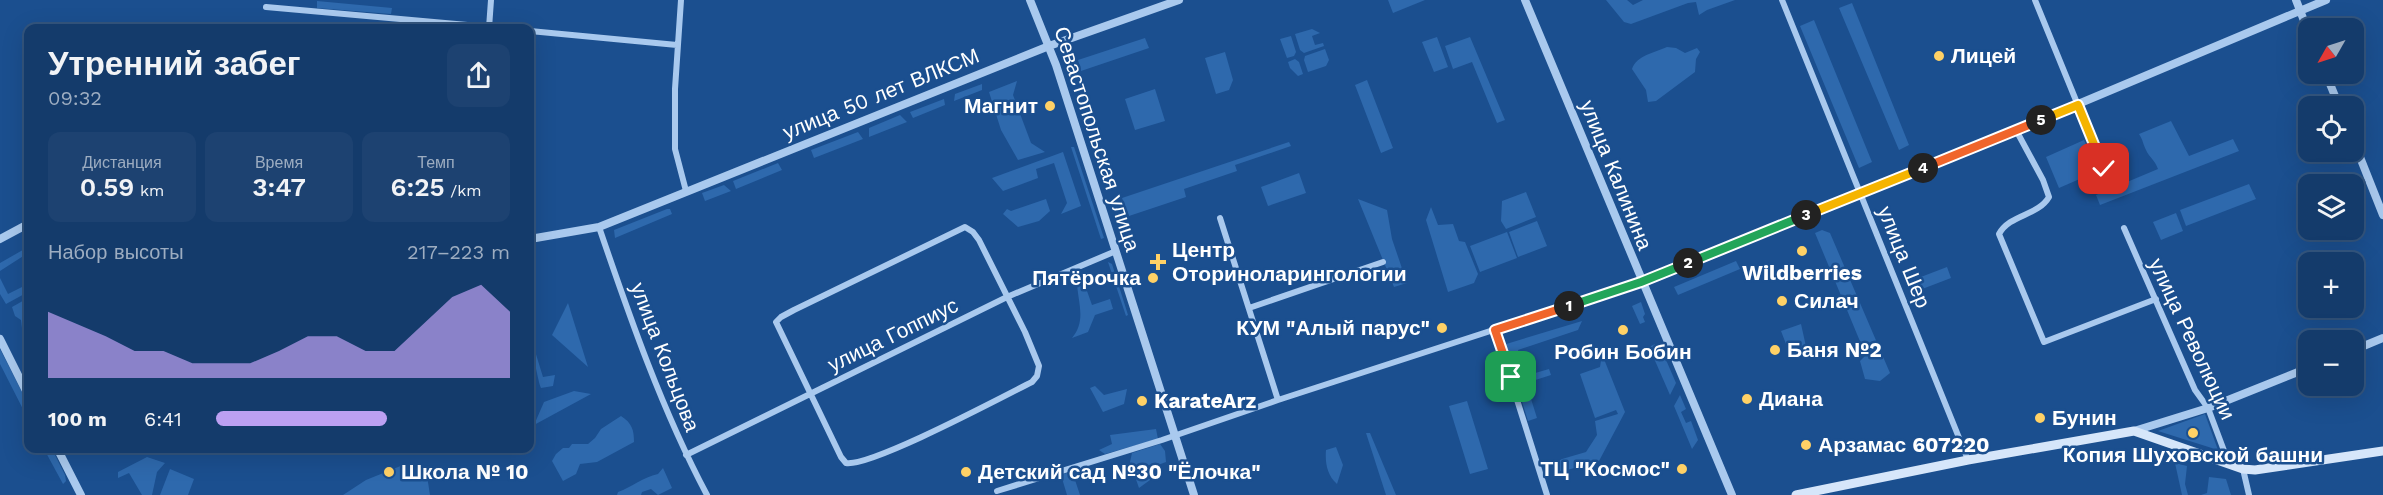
<!DOCTYPE html>
<html lang="ru">
<head>
<meta charset="utf-8">
<style>
  :root { --surface:#143b6b; --page:#1d4271; --text:#f1f3f6; --muted:#9dadc1; --line:#33557e; --accent:#bca0f2 }
  body { margin:0; font-family:"Work Sans",sans-serif; background:var(--page); color:var(--text); height:100vh; display:flex; flex-direction:column; font-size:22px; white-space:nowrap }
  * { box-sizing:border-box; margin:0 }
  p { font-size:20px; color:var(--muted) }
  .icon { flex:none; width:33px; height:33px; fill:none; stroke:currentColor; stroke-width:2; stroke-linecap:round; stroke-linejoin:round }
  .map { position:relative; flex:1; overflow:hidden }
  .sheet { position:absolute; left:24px; top:24px; width:510px; height:429px; display:flex; flex-direction:column; background:var(--surface); border-radius:12px; box-shadow:0 6px 24px #0002,0 0 0 2px var(--line) }
  .sheet>* { flex:none }
  .needle { width:39px; rotate:231deg }
  .buttons { position:absolute; left:2298px; top:18px; display:grid; gap:12px }
  .buttons a { display:grid; place-items:center; width:66px; height:66px; border-radius:12px; background:var(--surface); box-shadow:0 6px 24px #0002,0 0 0 2px var(--line); font-size:30px }
  .pin { position:absolute; display:grid; place-items:center; width:51px; height:51px; color:#fff; margin:-26px; border-radius:12px; box-shadow:0 3px 9px #0006 }
  .km { position:absolute; width:30px; height:30px; margin:-15px; border-radius:50%; background:#222; color:#fff; font-size:16px; line-height:30px; text-align:center }
  .round { display:grid; place-items:center; flex:none; width:63px; height:63px; border-radius:12px; background:var(--page) }
  .headline { display:flex; align-items:center; justify-content:space-between; height:102px; padding:0 24px }
  h1 { font-size:33px; font-weight:600; line-height:45px }
  .metrics { display:grid; grid-template-columns:repeat(3,1fr); gap:9px; height:102px; padding:6px 24px }
  .metrics div { display:grid; align-content:center; border-radius:12px; background:var(--page); text-align:center }
  .metrics b { font-size:26px; font-weight:600 }
  .metrics small { font-size:16px; font-weight:400 }
  .metrics p { font-size:16px }
  .chart { height:168px; padding:12px 24px }
  .chart p { display:flex; justify-content:space-between }
  .chart svg { width:100%; height:108px; margin-top:6px; fill:var(--accent); opacity:.7 }
  ul { padding:0 24px; list-style:none; font-size:20px }
  li { display:grid; grid-template-columns:96px 72px 1fr; align-items:center; height:45px }
  li i { height:15px; border-radius:8px; background:var(--accent) }
  .map>svg:first-child { display:block }
  .green { fill:#2e69ad }
  .lines { fill:none; stroke-linecap:round; stroke-linejoin:round }
  .minor { stroke:#a9c9ee; stroke-width:6 }
  .tertiary { stroke:#a9c9ee; stroke-width:8 }
  .secondary { stroke:#d6e6fa; stroke-width:9 }
  .split-1-casing { stroke:#fff; stroke-width:12 }
  .split-2-casing { stroke:#fff; stroke-width:12 }
  .split-3-casing { stroke:#fff; stroke-width:12 }
  .split-4-casing { stroke:#fff; stroke-width:12 }
  .split-5-casing { stroke:#fff; stroke-width:12 }
  .split-6-casing { stroke:#fff; stroke-width:12 }
  .split-1 { stroke:#f0652b; stroke-width:8 }
  .split-2 { stroke:#22a559; stroke-width:8 }
  .split-3 { stroke:#22a559; stroke-width:8 }
  .split-4 { stroke:#f5b400; stroke-width:8 }
  .split-5 { stroke:#f0652b; stroke-width:8 }
  .split-6 { stroke:#f5b400; stroke-width:8 }
  .poi-dot { fill:#ffd166; stroke:#1b4f8f; stroke-width:2 }
  .labels { text-anchor:middle; stroke-width:5; stroke-linejoin:round; paint-order:stroke }
  .poi-label { font-size:21px; font-weight:bold; fill:#fff; stroke:#1b4f8f; text-anchor:start }
  .street-label { font-size:21px; fill:#fff; stroke:#1b4f8f }
</style>
</head>
<body>
<div class="map">
<svg width="2383" height="495" viewBox="0 0 2383 495">
  <rect width="100%" height="100%" fill="#1b4f8f"/>
  <path class="green" d="M1388,0H1425L1393,13Z
    M1606,0H1627L1633,5L1643,0H1735L1707,10L1699,15L1696,2L1688,3L1631,24L1624,22Z
    M317,1L392,8L391,14L317,8Z
    M1852,3L1909,145L1899,150L1839,8Z
    M1814,20L1872,162L1859,168L1800,26Z
    M1312,29L1320,33L1312,36L1315,45L1323,43L1324,46L1304,53L1300,50L1295,34Z
    M1291,36L1296,52L1294,56L1287,58L1280,39Z
    M1437,37L1448,67L1434,72L1422,42Z
    M1470,37L1505,120L1497,123L1472,62L1453,69L1445,46Z
    M1145,38L1149,48L1081,71L1078,60Z
    M1667,47L1676,48L1685,53L1697,48L1700,52L1696,59L1695,72L1656,101L1648,102L1646,90L1632,69C1637,55 1654,53 1667,47Z
    M1325,49L1329,60L1326,66L1308,72L1304,60L1305,56Z
    M1225,52L1233,80L1229,90L1216,94L1205,58Z
    M1295,59L1299,62L1303,74L1298,76L1290,68L1288,62Z
    M1367,80L1393,148L1381,153L1355,85Z
    M1017,81L1013,95L1031,143L1045,152L1018,160L1001,130L989,92Z
    M982,84V90L954,101L955,94Z
    M1155,89L1165,121L1135,130L1125,99Z
    M944,99L945,105L913,118L910,112Z
    M900,115L907,122L869,137V128Z
    M2171,121L2189,156L2233,139L2239,151L2100,205L2096,195L2158,169C2155,160 2149,157 2146,150C2143,144 2143,140 2139,134Z
    M858,132L863,139L814,158L811,150Z
    M2084,140L2098,171L2059,188L2046,157Z
    M1289,142L1291,146L1235,165L1237,171L1184,189L1186,197L1129,216L1122,198Z
    M1071,147H1074L1104,238L1101,239Z
    M1063,152L1081,206L1061,214L1067,203L1054,163L1036,169L1038,178L1003,191L992,178Z
    M778,163L782,170L736,189L733,181Z
    M1299,173L1306,193L1268,206L1261,187Z
    M2249,184L2256,199L2186,226L2180,210Z
    M724,185L731,191L705,201L702,193Z
    M1526,192L1536,217L1506,229L1501,221L1502,201Z
    M1046,199L1050,211L1039,221L1018,227L1003,214L1007,209L1011,211Z
    M1358,199L1387,210L1392,239L1407,283L1394,287Z
    M1431,207L1438,225L1453,224L1459,241L1465,242L1478,274L1474,283L1448,292L1426,220Z
    M667,209H670L672,214L615,238L614,230Z
    M2176,213L2183,231L2161,240L2153,222Z
    M1537,221L1547,246L1518,257L1509,232Z
    M1822,230L1830,233L1890,373L1880,381L1865,379L1860,361L1865,356L1864,351L1815,233Z
    M1507,232L1517,258L1480,272L1470,246Z
    M28,247V253L0,271V263Z
    M1736,261L1740,269L1678,295L1674,287Z
    M1108,262L1112,264L1128,315L1126,316Z
    M1947,267L1951,278L1917,291L1913,280Z
    M1077,277H1082L1092,305L1110,299L1113,309L1095,315L1088,332L1072,338C1088,319 1076,299 1077,277Z
    M0,278L8,294L28,284V292L6,304L0,294Z
    M28,298V324L22,328L21,320L15,316L12,307Z
    M1641,302L1645,314L1643,317L1645,322L1640,324L1632,306Z
    M568,303L588,367L552,335Z
    M1582,321L1578,330L1518,350L1524,371L1512,375L1503,345Z
    M1801,324L1807,351L1791,357L1781,331Z
    M530,334H535V351L543,377L555,375L553,386L541,388C537,378 536,360 530,354Z
    M1655,344L1660,346L1676,383L1670,395L1649,347Z
    M0,349L28,404V419L0,364Z
    M1602,354L1625,412L1599,461L1553,474L1552,465L1562,459L1586,452L1597,435L1595,421L1618,414L1616,410L1595,418L1580,374L1600,367Z
    M1549,369L1551,375L1526,383L1537,418L1528,421L1515,379Z
    M1095,386L1104,395L1127,389L1124,404L1103,412L1090,388Z
    M574,391L591,394L534,425L544,402Z
    M1680,395L1686,409L1681,412L1686,423L1691,421L1698,440L1692,449L1674,406Z
    M1467,401L1488,469L1470,474L1449,406Z
    M2205,414L2218,450L2158,431Z
    M621,416C632,423 634,430 634,442L597,462L580,464L576,474L563,481L552,461L556,454L563,448H569L572,444H588L595,438L601,429Z
    M1156,429L1158,439L1105,454L1099,450L1112,444L1110,435Z
    M1366,433H1370L1396,495H1386Z
    M1160,444L1165,451L1166,462L1150,468V480L1139,488L1130,462L1132,453Z
    M1336,447L1343,465L1337,484C1327,475 1325,463 1326,450Z
    M44,449H52L65,475L66,481L63,484Z
    M147,457L165,463L157,472L152,495H142L129,473L118,478V472Z
    M2175,463L2187,466L2185,484L2188,495H2182Z
    M403,465C427,467 427,473 430,495H343L366,480Z
    M663,468L672,488L658,495L651,489L642,492L641,495H617L618,492C632,487 643,477 658,474Z
    M170,469L194,479L188,495H160Z
    M1072,471L1080,495H1067L1061,475Z
    M2209,477L2226,479L2231,495H2201L2207,493Z"/>
  <g class="lines">
    <path class="minor" d="M681,0L675,89V149L686,191
      M1782,0L1968,460
      M2035,0L2104,169
      M266,7L501,28
      M489,28L491,0
      M530,31L677,45
      M2016,130L2043,180L2049,197C2038,216 2010,214 1999,234L2044,342L2156,299
      M1220,218L1278,400
      M599,227C630,318 662,410 707,495
      M965,227L973,232L979,240L1025,332L1039,366L1037,376L1032,382C1002,397 871,467 846,463L841,457L776,322L781,317L794,310Z
      M2124,228L2195,390L2208,408L2229,464
      M1249,308L1383,262
      M1495,330L1547,495
      M686,455L1007,297L1116,251
      M2243,469L2249,495
      M997,491L1162,440L1278,400L1641,282"/>
    <path class="tertiary" d="M1030,0L1056,65L1194,495
      M1525,0L1732,495
      M2296,0L2308,31
      M2326,74L2339,106
      M2354,142L2383,215
      M0,239L28,224
      M530,239L599,227L1049,46L1179,0
      M1641,282L2016,130L2326,0
      M0,339L28,395
      M2354,350L2383,338
      M2134,431L2208,408L2308,368
      M57,448L81,495"/>
    <path class="secondary" d="M1796,495L1968,460L2134,431L2243,469L2255,470L2383,451"/>
  </g>
  <g class="lines">
    <defs>
      <path id="split-1" d="M1511,377L1495,330L1569,306"/>
      <path id="split-2" d="M1569,306L1641,282L1688,263"/>
      <path id="split-3" d="M1688,263L1806,215"/>
      <path id="split-4" d="M1806,215L1923,168"/>
      <path id="split-5" d="M1923,168L2041,120"/>
      <path id="split-6" d="M2041,120L2078,105L2104,169"/>
    </defs>
    <use href="#split-1" class="split-1-casing"/>
    <use href="#split-2" class="split-2-casing"/>
    <use href="#split-3" class="split-3-casing"/>
    <use href="#split-4" class="split-4-casing"/>
    <use href="#split-5" class="split-5-casing"/>
    <use href="#split-6" class="split-6-casing"/>
    <use href="#split-1" class="split-1"/>
    <use href="#split-2" class="split-2"/>
    <use href="#split-3" class="split-3"/>
    <use href="#split-4" class="split-4"/>
    <use href="#split-5" class="split-5"/>
    <use href="#split-6" class="split-6"/>
  </g>
  <g class="poi-dot">
    <circle cx="1939" cy="56" r="6"/>
    <circle cx="1050" cy="106" r="6"/>
    <circle cx="1802" cy="251" r="6"/>
    <path d="M1155 253h6v6h6v6h-6v6h-6v-6h-6v-6h6z"/>
    <circle cx="1153" cy="278" r="6"/>
    <circle cx="1782" cy="301" r="6"/>
    <circle cx="1442" cy="328" r="6"/>
    <circle cx="1623" cy="330" r="6"/>
    <circle cx="1775" cy="350" r="6"/>
    <circle cx="1747" cy="399" r="6"/>
    <circle cx="1142" cy="401" r="6"/>
    <circle cx="2040" cy="418" r="6"/>
    <circle cx="2193" cy="433" r="6"/>
    <circle cx="1806" cy="445" r="6"/>
    <circle cx="1682" cy="469" r="6"/>
    <circle cx="389" cy="472" r="6"/>
    <circle cx="966" cy="472" r="6"/>
  </g>
  <g class="labels">
    <g class="poi-label">
      <text x="1951" y="63">Лицей</text>
      <text x="1038" y="113" text-anchor="end">Магнит</text>
      <text x="1172" y="257">Центр<tspan x="1172" dy="24">Оториноларингологии</tspan></text>
      <text x="1802" y="280" text-anchor="middle">Wildberries</text>
      <text x="1141" y="285" text-anchor="end">Пятёрочка</text>
      <text x="1794" y="308">Силач</text>
      <text x="1430" y="335" text-anchor="end">КУМ "Алый парус"</text>
      <text x="1787" y="357">Баня №2</text>
      <text x="1623" y="359" text-anchor="middle">Робин Бобин</text>
      <text x="1759" y="406">Диана</text>
      <text x="1154" y="408">KarateArz</text>
      <text x="2052" y="425">Бунин</text>
      <text x="1818" y="452">Арзамас 607220</text>
      <text x="2193" y="462" text-anchor="middle">Копия Шуховской башни</text>
      <text x="1670" y="476" text-anchor="end">ТЦ "Космос"</text>
      <text x="401" y="479">Школа № 10</text>
      <text x="978" y="479">Детский сад №30 "Ёлочка"</text>
    </g>
    <g class="street-label">
      <text transform="translate(881 94) rotate(-22)" y="7">улица 50 лет ВЛКСМ</text>
      <text transform="translate(1097 139) rotate(72)" y="7">Севастопольская улица</text>
      <text transform="translate(1616 175) rotate(68)" y="7">улица Калинина</text>
      <text transform="translate(1904 257) rotate(68)" y="7">улица Шер</text>
      <text transform="translate(893 335) rotate(-26)" y="7">улица Гоппиус</text>
      <text transform="translate(2192 339) rotate(65)" y="7">улица Революции</text>
      <text transform="translate(665 357) rotate(69)" y="7">улица Кольцова</text>
    </g>
  </g>
</svg>
<div class="buttons">
<a><svg class="needle" viewBox="-14 -14 28 28"><path d="M0-13l5 13h-10z" fill="#e53935"/><path d="M0 13l5-13h-10z" fill="#9dadc1"/></svg></a>
<a><svg class="icon" aria-label="locate" viewBox="0 0 24 24"><circle cx="12" cy="12" r="6"/><path d="M12 2v4M12 18v4M2 12h4M18 12h4"/></svg></a>
<a><svg class="icon" aria-label="layers" viewBox="0 0 24 24"><path d="M12 4l9 5-9 5-9-5zM3 14l9 5 9-5"/></svg></a>
<a>+</a>
<a>−</a>
</div>
<div class="pin" style="left:1511px;top:377px;background:#1e9e55"><svg class="icon" aria-label="arrive" viewBox="0 0 24 24"><path d="M6 21V4h12l-3 4 3 4H6"/></svg></div>
<div class="pin" style="left:2104px;top:169px;background:#d93025"><svg class="icon" aria-label="check" viewBox="0 0 24 24"><path d="M5 12l5 5 9-10"/></svg></div>
<b class="km" style="left:1569px;top:306px">1</b>
<b class="km" style="left:1688px;top:263px">2</b>
<b class="km" style="left:1806px;top:215px">3</b>
<b class="km" style="left:1923px;top:168px">4</b>
<b class="km" style="left:2041px;top:120px">5</b>
<section class="sheet">
<div class="headline"><div><h1>Утренний забег</h1><p>09:32</p></div><a class="round"><svg class="icon" aria-label="share" viewBox="0 0 24 24"><path d="M12 15V3M7 8l5-5 5 5M5 13v7h14v-7"/></svg></a></div>
<div class="metrics">
<div><p>Дистанция</p><b>0.59<small> km</small></b></div>
<div><p>Время</p><b>3:47</b></div>
<div><p>Темп</p><b>6:25<small> /km</small></b></div>
</div>
<div class="chart"><p><span>Набор высоты</span>217–223 m</p>
<svg viewBox="0 0 160 44" preserveAspectRatio="none"><path d="M0 44V17L10 22L20 27L30 33L40 33L50 38L60 38L70 38L80 33L90 27L100 27L110 33L120 33L130 22L140 11L150 6L160 17V44z"/></svg>
</div>
<ul>
<li><b>100 m</b>6:41<i style="width:58%"></i></li>
</ul>
</section>
</div>
</body>
</html>
